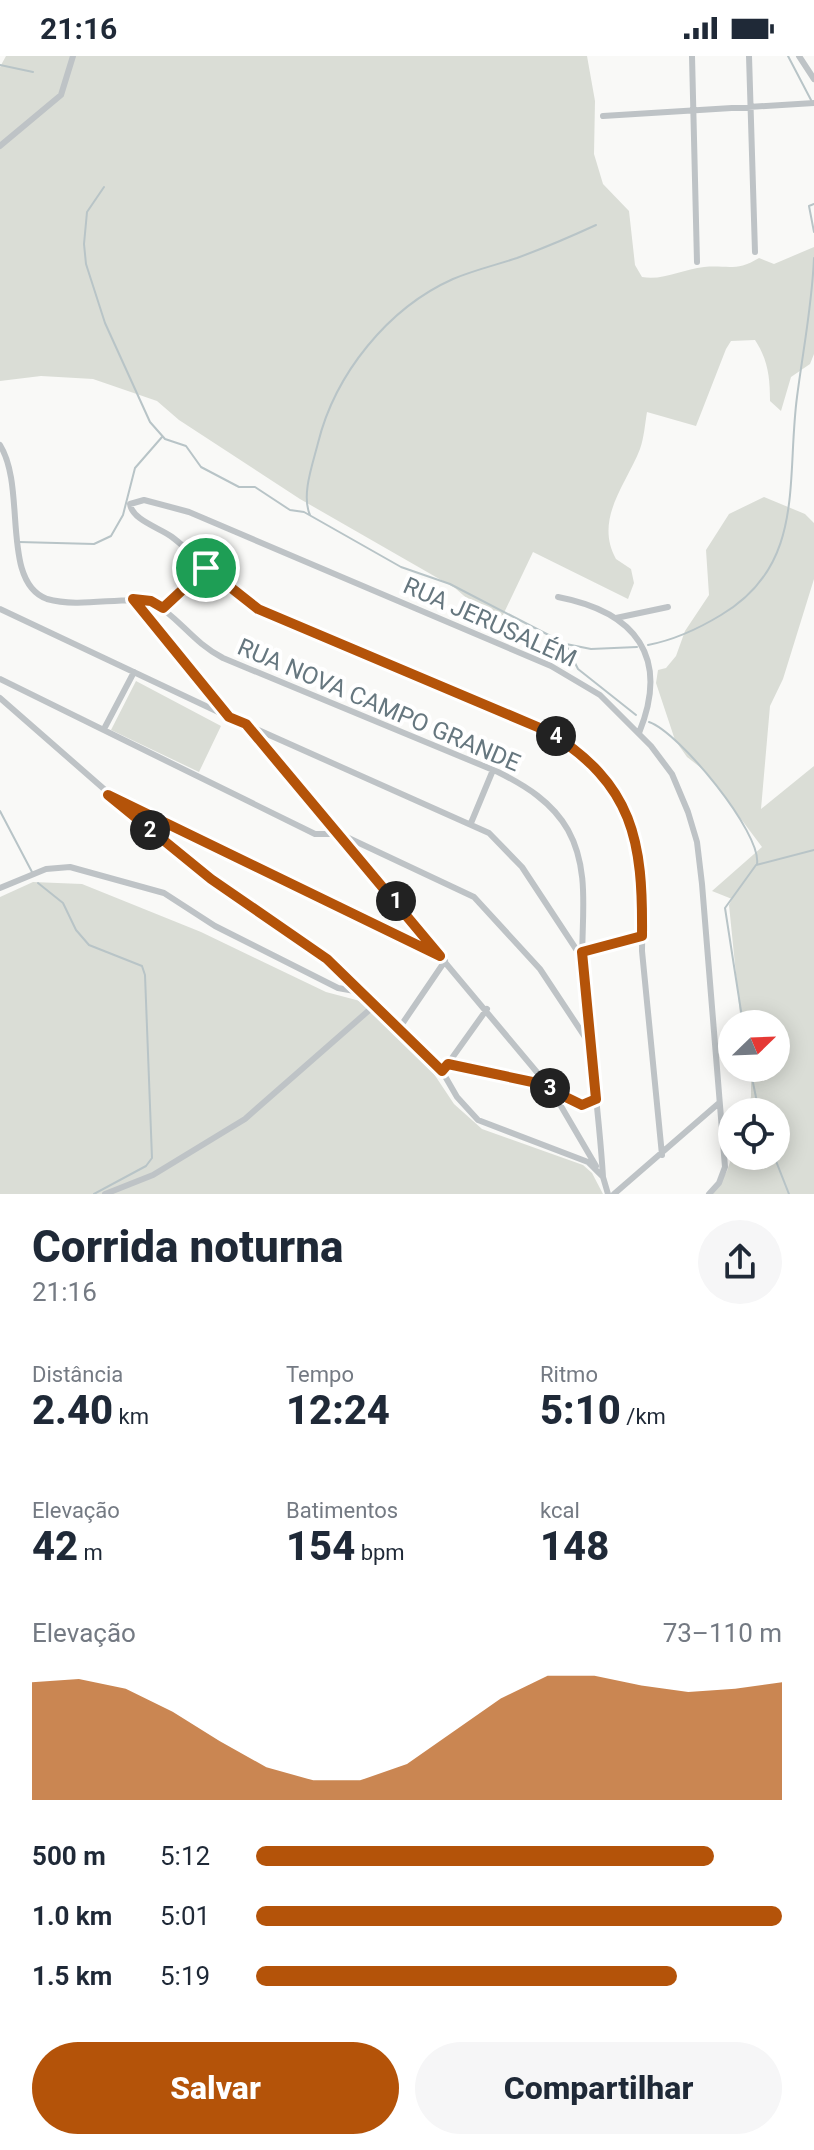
<!DOCTYPE html>
<html lang="pt">
<head>
<meta charset="utf-8">
<style>
  :root { --surface:#fff; --page:#f6f6f7; --text:#1f2937; --muted:#747a83; --accent:#b45309 }
  body { margin:0; font-family:Roboto,sans-serif; background:var(--page); color:var(--text); height:100vh; display:flex; flex-direction:column; font-size:30px; white-space:nowrap }
  * { box-sizing:border-box; margin:0 }
  p { font-size:26px; color:var(--muted) }
  .icon { flex:none; width:44px; height:44px; fill:none; stroke:currentColor; stroke-width:2; stroke-linecap:round; stroke-linejoin:round }
  .map { position:relative; height:1138px; overflow:hidden }
  .details { display:flex; flex-direction:column; background:var(--surface); flex:1 }
  .details>* { flex:none }
  .needle { width:52px; rotate:67deg }
  .buttons { position:absolute; left:718px; top:954px; display:grid; gap:16px }
  .buttons a { display:grid; place-items:center; width:72px; height:72px; border-radius:50%; background:var(--surface); box-shadow:0 4px 20px #0003; font-size:40px }
  .pin { position:absolute; display:grid; place-items:center; width:68px; height:68px; color:#fff; margin:-34px; border:4px solid #fff; border-radius:50%; box-shadow:0 2px 8px #0007 }
  .km { position:absolute; width:40px; height:40px; margin:-20px; border-radius:50%; background:#222; color:#fff; font-size:22px; line-height:40px; text-align:center }
  .round { display:grid; place-items:center; flex:none; width:84px; height:84px; border-radius:42px; background:var(--page) }
  .head { display:flex; align-items:center; justify-content:space-between; height:136px; padding:0 32px }
  h1 { font-size:44px; font-weight:800; line-height:60px }
  .metrics { display:grid; grid-template-columns:repeat(3,1fr); gap:12px; height:136px; padding:8px 32px }
  .metrics div { display:grid; align-content:center }
  .metrics b { font-size:40px; font-weight:800 }
  .metrics small { font-size:22px; font-weight:400 }
  .metrics p { font-size:22px }
  .chart { height:224px; padding:16px 32px }
  .chart p { display:flex; justify-content:space-between }
  .chart svg { width:100%; height:144px; margin-top:8px; fill:var(--accent); opacity:.7 }
  .primary-button { display:flex; gap:16px; margin-top:auto; padding:16px 32px }
  .primary-button a { flex:1; height:92px; border-radius:48px; background:var(--accent); color:#fff; font-size:32px; font-weight:800; line-height:92px; text-align:center }
  .primary-button a+a { background:var(--page); color:var(--text) }
  ul { padding:0 32px; list-style:none; font-size:26px }
  li { display:grid; grid-template-columns:128px 96px 1fr; align-items:center; height:60px }
  li i { height:20px; border-radius:10px; background:var(--accent) }
  .status { display:flex; justify-content:space-between; align-items:center; height:56px; padding:0 40px; background:var(--surface); direction:ltr }
  .status svg { height:22px; fill:currentColor }
  .map>svg:first-child { display:block }
  .green { fill:#daddd6 }
  .lines { fill:none; stroke-linecap:round; stroke-linejoin:round }
  .stream { stroke:#b8c4c7; stroke-width:2 }
  .minor { stroke:#bec3c6; stroke-width:6 }
  .route-casing { stroke:#fff; stroke-width:16 }
  .route { stroke:#b45309; stroke-width:10 }
  .labels { text-anchor:middle; stroke-width:8; stroke-linejoin:round; paint-order:stroke }
  .street-label { font-size:24px; fill:#66777f; stroke:#fff }
</style>
</head>
<body>
<div class="status"><b>21:16</b><svg viewBox="0 0 49 12"><path d="M0 12V9h3v3zM5 12V6h3v6zM10 12V3h3v9zM15 12V0h3v12zM26 1h20v11H26zM47 4h2v5h-2z"/></svg></div>
<div class="map">
<svg width="814" height="1138" viewBox="0 0 814 1138">
  <rect width="100%" height="100%" fill="#f9f9f7"/>
  <path class="green" d="M6,0H587L595,45L594,98L603,128L629,155L635,209L642,221C663,225 683,213 704,211C728,209 736,216 759,202L774,208L814,191V298L810,308L791,321L781,355L770,345C770,321 768,304 755,284L731,285L726,293L696,370L647,356C645,368 644,382 640,393C626,429 594,463 616,503L631,513L634,527L628,543L533,496L502,561L471,546L455,532L300,443L179,364L157,345L93,323L41,320L0,325V11Z
    M764,441L805,458L814,467V523L783,623L770,650L761,753L814,710V1138H712L727,1115L732,1100H776V1056H745L751,1041V1012H776V968H741L729,849L732,843L712,835L762,791L705,715L687,701L675,684L656,627L658,614L666,612L676,600L685,575L709,539L706,494L729,458Z
    M136,625L221,670L199,716L111,674Z
    M33,826L82,828L201,876L326,936L360,945L428,1009L454,1048L482,1073L583,1109L592,1117L603,1138H0V841Z"/>
  <g class="lines">
    <path class="stream" d="M788,0L811,44
      M0,9L33,16
      M104,131L87,156L84,188L86,208L105,267L150,366L165,383L186,390L201,411L239,431H255L290,454L304,456L401,511L450,528L566,588L591,593L637,591
      M814,148L809,150L814,176
      M310,459C301,439 313,407 318,387C335,318 388,252 453,223C474,214 496,209 517,202C544,192 570,181 596,169
      M19,486L94,488L111,480L123,459L135,412L162,381
      M566,589L578,613L636,659
      M648,589C674,584 698,573 721,559C806,509 786,424 797,341C803,294 812,250 814,202
      M649,666C679,676 762,777 757,808
      M0,755L32,816
      M38,827L63,847L76,874L89,889L142,910L145,919L152,1102L146,1110L94,1138
      M743,968L725,852L756,809L814,794
      M750,1012L759,1056
      M774,1100L789,1138"/>
    <path class="minor" d="M692,0L697,206
      M749,0L755,196
      M799,0L814,23
      M603,60L814,47
      M0,90L61,39L73,0
      M0,389C27,432 0,526 47,543C79,552 118,541 151,545C179,561 192,586 223,602L498,716C526,730 552,746 568,774C593,819 579,871 583,919C589,986 599,1054 603,1121
      M558,541C636,556 670,601 639,677
      M133,543L227,658
      M163,552L206,512
      M0,553L229,661L489,777L522,811L576,893L582,896L642,880
      M616,562L668,551
      M0,623L315,778H340L474,841L540,913L589,987
      M0,642L184,803L327,903L442,1015L457,1041L478,1064L588,1106L603,1121L608,1138
      M248,671L551,1033L596,1110
      M104,673L134,616
      M119,744L437,898
      M471,767L493,714
      M0,832L46,813L70,811L164,837L215,870L338,932L360,936
      M400,971L445,905
      M448,1008L537,1027L582,1049L596,1043
      M447,1009L487,953
      M662,1099L642,895L643,815L636,782L608,726L589,704L569,688L525,663L258,553C225,533 202,504 172,481C160,472 132,464 130,448L144,444L189,456L551,610L600,639L651,690L672,718L688,756L697,786L702,828L725,1111L719,1127L709,1138
      M105,1138L153,1119L245,1063L375,949
      M614,1138L719,1047"/>
  </g>
  <g class="lines">
    <defs>
      <path id="route" d="M206,512L258,553L547,675C634,728 643,785 642,880L582,896L596,1043L582,1049L537,1027L448,1008L442,1015L327,903L211,823L108,739L440,900L246,668L229,661L133,543L151,545L163,552Z"/>
    </defs>
    <use href="#route" class="route-casing"/>
    <use href="#route" class="route"/>
  </g>
  <g class="labels">
    <g class="street-label">
      <text transform="translate(490 566) rotate(24)" y="8">RUA JERUSALÉM</text>
      <text transform="translate(379 649) rotate(23)" y="8">RUA NOVA CAMPO GRANDE</text>
    </g>
  </g>
</svg>
<div class="buttons">
<a><svg class="needle" viewBox="-14 -14 28 28"><path d="M0-13l5 13h-10z" fill="#e53935"/><path d="M0 13l5-13h-10z" fill="#747a83"/></svg></a>
<a><svg class="icon" aria-label="locate" viewBox="0 0 24 24"><circle cx="12" cy="12" r="6"/><path d="M12 2v4M12 18v4M2 12h4M18 12h4"/></svg></a>
</div>
<div class="pin" style="left:206px;top:512px;background:#1e9e55"><svg class="icon" aria-label="arrive" viewBox="0 0 24 24"><path d="M6 21V4h12l-3 4 3 4H6"/></svg></div>
<b class="km" style="left:396px;top:845px">1</b>
<b class="km" style="left:150px;top:774px">2</b>
<b class="km" style="left:550px;top:1032px">3</b>
<b class="km" style="left:556px;top:680px">4</b>
</div>
<section class="details">
<div class="head"><div><h1>Corrida noturna</h1><p>21:16</p></div><a class="round"><svg class="icon" aria-label="share" viewBox="0 0 24 24"><path d="M12 15V3M7 8l5-5 5 5M5 13v7h14v-7"/></svg></a></div>
<div class="metrics">
<div><p>Distância</p><b>2.40<small> km</small></b></div>
<div><p>Tempo</p><b>12:24</b></div>
<div><p>Ritmo</p><b>5:10<small> /km</small></b></div>
</div>
<div class="metrics">
<div><p>Elevação</p><b>42<small> m</small></b></div>
<div><p>Batimentos</p><b>154<small> bpm</small></b></div>
<div><p>kcal</p><b>148</b></div>
</div>
<div class="chart"><p><span>Elevação</span>73–110 m</p>
<svg viewBox="0 0 160 44" preserveAspectRatio="none"><path d="M0 44V8L10 7L20 10L30 17L40 26L50 34L60 38L70 38L80 33L90 23L100 13L110 6L120 6L130 9L140 11L150 10L160 8V44z"/></svg>
</div>
<ul>
<li><b>500 m</b>5:12<i style="width:87%"></i></li>
<li><b>1.0 km</b>5:01<i style="width:100%"></i></li>
<li><b>1.5 km</b>5:19<i style="width:80%"></i></li>
</ul>
<div class="primary-button"><a>Salvar</a><a>Compartilhar</a></div>
</section>
</body>
</html>
